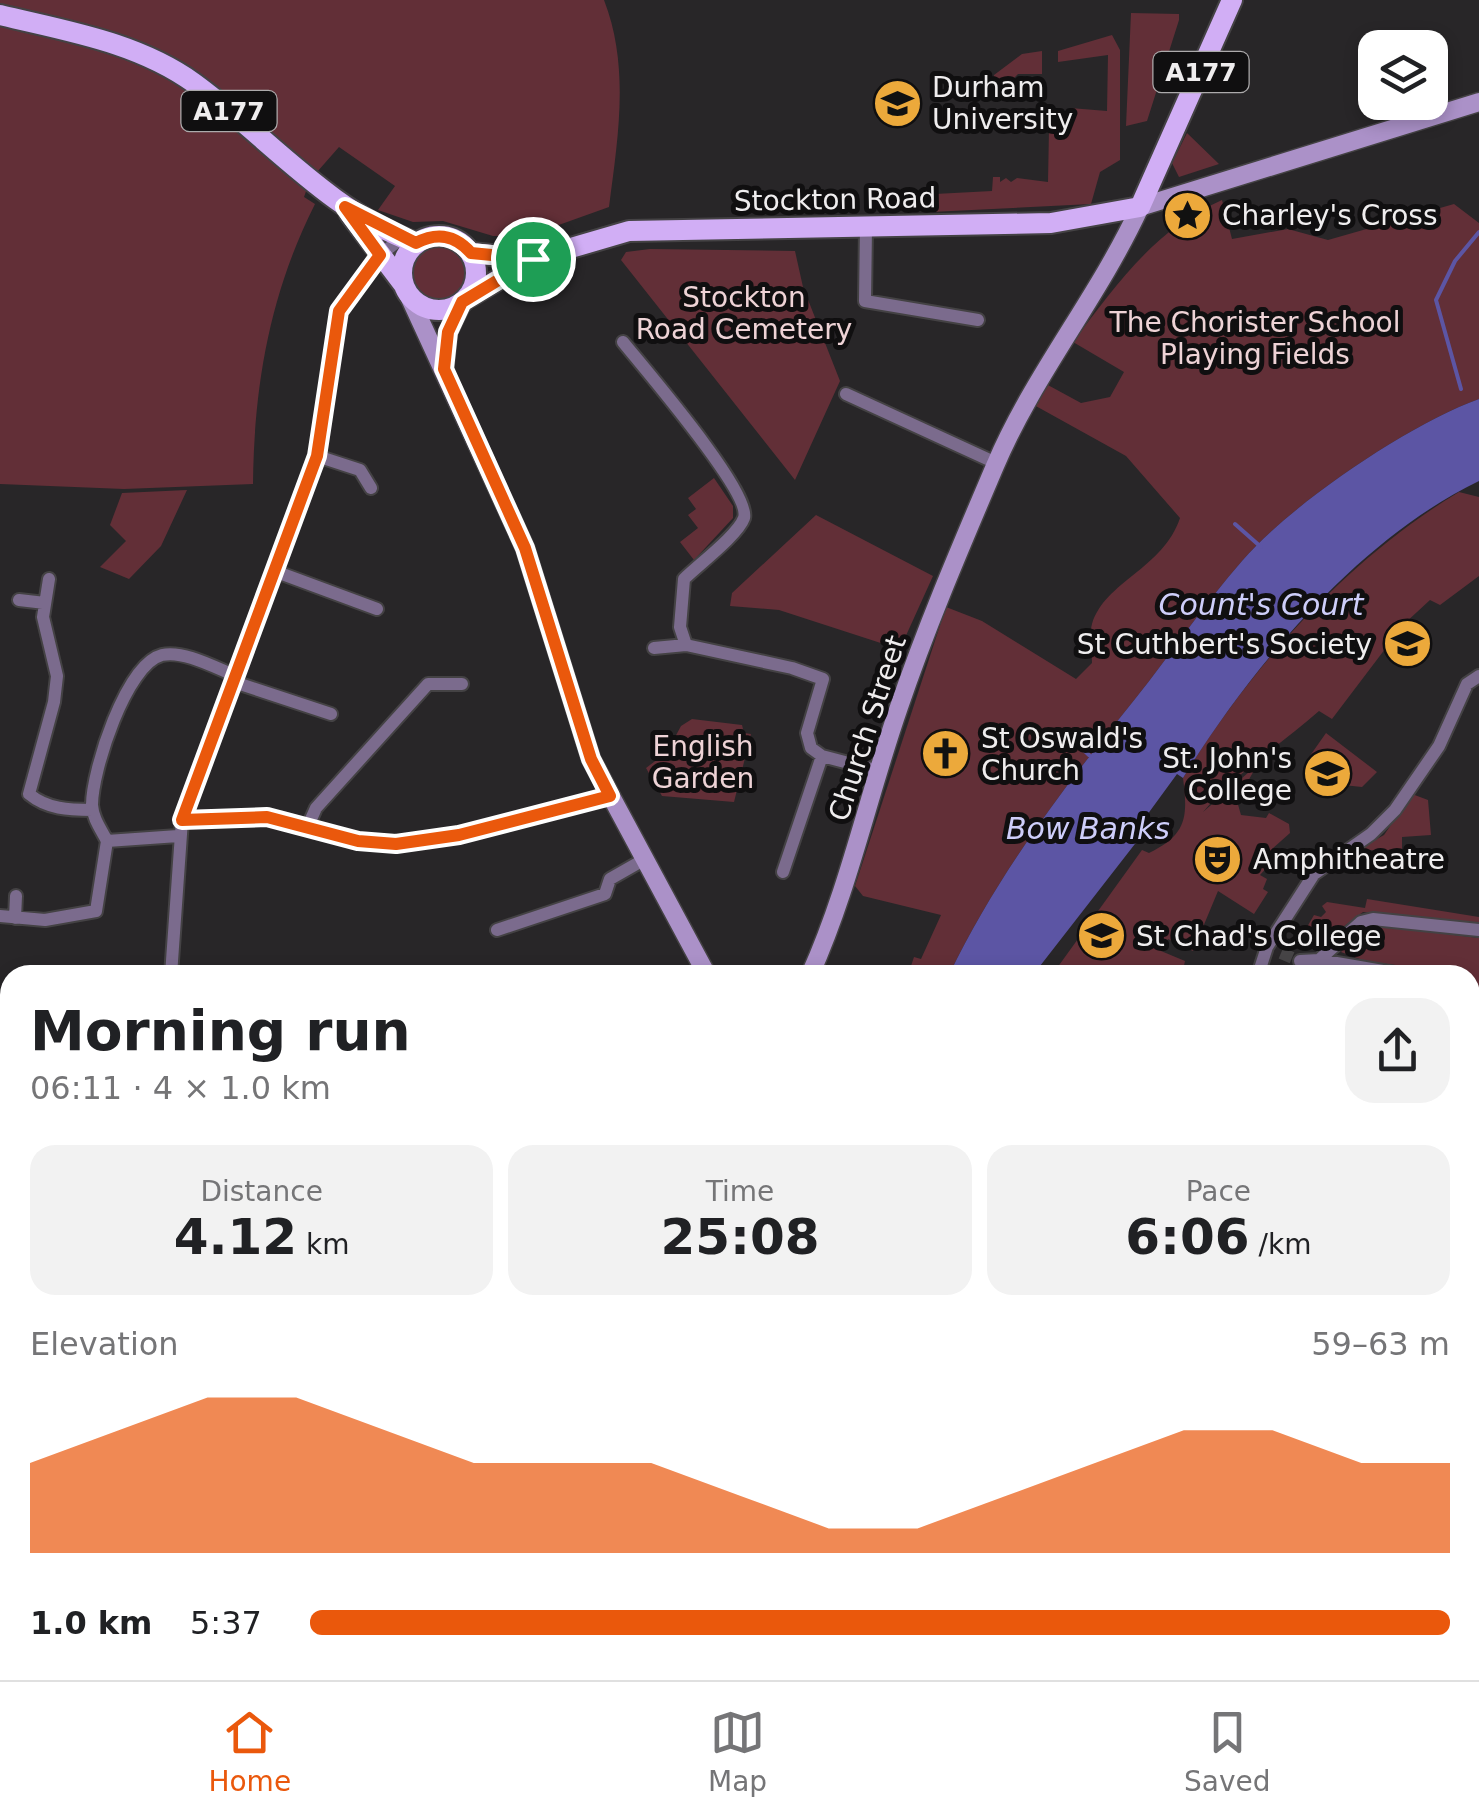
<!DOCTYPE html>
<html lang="en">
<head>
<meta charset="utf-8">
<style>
  :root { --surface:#fff; --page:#f2f2f2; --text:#202124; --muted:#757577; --line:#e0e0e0; --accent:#ea580c }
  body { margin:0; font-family:"DejaVu Sans",sans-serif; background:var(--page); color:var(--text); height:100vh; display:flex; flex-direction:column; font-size:38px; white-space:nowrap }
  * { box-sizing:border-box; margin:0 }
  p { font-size:32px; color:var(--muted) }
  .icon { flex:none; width:55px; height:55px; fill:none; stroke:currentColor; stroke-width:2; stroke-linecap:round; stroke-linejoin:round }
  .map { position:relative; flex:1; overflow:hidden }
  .details { position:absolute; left:0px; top:965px; width:1480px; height:715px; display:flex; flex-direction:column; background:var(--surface); border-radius:30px 30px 0 0; box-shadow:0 5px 15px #0003 }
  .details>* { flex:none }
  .fabs { position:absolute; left:1358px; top:30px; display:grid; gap:20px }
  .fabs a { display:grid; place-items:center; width:90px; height:90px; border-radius:20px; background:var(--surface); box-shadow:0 5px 15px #0003; font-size:50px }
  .pin { position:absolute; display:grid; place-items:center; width:85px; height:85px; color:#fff; margin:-42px; border:5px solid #fff; border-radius:50%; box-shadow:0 2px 10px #0007 }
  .round { display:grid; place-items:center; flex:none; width:105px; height:105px; border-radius:30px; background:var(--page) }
  .summary { display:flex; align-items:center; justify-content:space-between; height:170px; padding:0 30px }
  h1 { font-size:55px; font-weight:700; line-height:75px }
  .figures { display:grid; grid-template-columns:repeat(3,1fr); gap:15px; height:170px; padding:10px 30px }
  .figures div { display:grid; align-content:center; border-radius:25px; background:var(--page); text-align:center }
  .figures b { font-size:50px; font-weight:700 }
  .figures small { font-size:28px; font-weight:400 }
  .figures p { font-size:28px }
  .chart { height:280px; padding:20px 30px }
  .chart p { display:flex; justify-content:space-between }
  .chart svg { width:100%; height:180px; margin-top:10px; fill:var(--accent); opacity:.7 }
  ul { padding:0 30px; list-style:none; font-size:32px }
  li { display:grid; grid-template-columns:160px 120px 1fr; align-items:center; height:75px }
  li i { height:25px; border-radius:12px; background:var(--accent) }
  .tab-bar { display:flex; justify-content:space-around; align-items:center; height:140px; border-top:2px solid var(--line); background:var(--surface); font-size:28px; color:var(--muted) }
  .tab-bar a { display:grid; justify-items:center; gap:5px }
  .tab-bar .selected { color:var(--accent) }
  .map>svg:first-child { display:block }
  .green { fill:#622f37 }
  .water { fill:#5c55a4 }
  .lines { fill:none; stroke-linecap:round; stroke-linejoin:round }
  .stream { stroke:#5c55a4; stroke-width:4 }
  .street-tunnel { stroke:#464446; stroke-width:12; stroke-dasharray:12 6; stroke-linecap:butt }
  .street-casing { stroke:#444244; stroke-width:16 }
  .secondary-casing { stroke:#444244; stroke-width:21 }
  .primary-casing { stroke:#444244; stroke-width:24 }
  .street { stroke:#7b6b8d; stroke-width:12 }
  .secondary { stroke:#ab91c8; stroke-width:18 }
  .primary { stroke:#d1aef5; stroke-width:20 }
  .route-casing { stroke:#fff; stroke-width:20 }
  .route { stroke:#ea580c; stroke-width:12 }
  .labels { text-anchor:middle; stroke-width:10; stroke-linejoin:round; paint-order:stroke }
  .shield { fill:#100f10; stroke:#acaaab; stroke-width:2.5 }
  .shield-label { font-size:25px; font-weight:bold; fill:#efedee }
  .poi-label { font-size:28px; fill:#efedee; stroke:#100f10; text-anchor:start }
  .street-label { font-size:28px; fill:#efedee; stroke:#100f10 }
  .park-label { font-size:28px; fill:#eed3d6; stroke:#100f10 }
  .water-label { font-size:30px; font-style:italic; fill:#cecefa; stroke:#100f10 }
</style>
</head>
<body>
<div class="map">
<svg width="1479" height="1680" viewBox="0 0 1479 1680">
  <rect width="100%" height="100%" fill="#282628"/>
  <path class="green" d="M0,0H604C630,67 618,137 609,207L528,236H493L443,221L413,222L378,210L395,186L339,147L310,180L304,197L315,204C270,293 254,385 253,484L124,489L0,484Z
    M1131,13L1179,14V20L1147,121L1126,126Z
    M1112,35L1120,50V160L1100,172L1091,204L931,212L935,194L992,191L993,177H1000V182L1006,178L1011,182L1017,178L1048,182L1049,129H1057L1070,115V108L1107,111L1108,55L1058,62V51Z
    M1042,51V74H1018L1004,88H993L994,75L1022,54Z
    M1187,133L1219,164L1179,177L1172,163Z
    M1222,200L1232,239L1288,229L1328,240L1454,204L1479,223V399C1409,424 1291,504 1242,561C1204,604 1171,654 1135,699C1064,787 998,873 949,975H908L914,957L921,959L941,915L863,896L855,886L946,607L982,621L1076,679L1092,663C1092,651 1089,635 1092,624C1105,581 1163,569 1180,518L1126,456L1034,405L1046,384L1081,403L1110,397L1124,372L1073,342C1116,285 1155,229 1222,200Z
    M409 274a30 30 0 1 1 60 0a30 30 0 1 1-60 0Z
    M650,249L795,251L803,287L840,381L795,480L621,260L626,252Z
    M714,478L733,506V518L694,560L680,542L698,528L688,515L696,509L688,498Z
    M187,490L161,546L129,579L100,567L126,541L110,525L122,493Z
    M1459,492L1479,497V576L1440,605L1430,600L1404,624L1332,719L1319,711C1280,745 1236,773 1203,812L1257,765L1237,801L1241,815L1266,818L1269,813L1289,824L1290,833L1272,849L1278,855L1260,875L1267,879L1263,889L1268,892L1254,914L1218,891L1193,951L1168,939L1161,951L1185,961L1182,975H1052L1142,850L1149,853C1187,835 1188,817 1183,778C1252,666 1346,560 1459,492Z
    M816,515L933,576L904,640L893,647L779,610L730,606L732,593Z
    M692,719L742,725L744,733L751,734L734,802L662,796L646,768L667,752L681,726Z
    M1326,733L1377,772L1362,787L1343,785L1307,760Z
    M1412,794L1428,800L1431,835L1402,837V853L1359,849L1384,835Z
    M1367,899L1479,917V925L1363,912L1315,948L1299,941L1314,915L1321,917L1326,912L1322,906L1327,902L1365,908Z
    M1373,925L1479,938V993L1470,985V975L1365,961L1341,952L1364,926Z
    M0,1283L10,1285V1613L0,1611Z"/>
  <path class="water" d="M1479,399V481C1359,539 1252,666 1183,778L1177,774L1139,826L1145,831L1033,975H949C998,873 1064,787 1135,699C1171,654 1204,604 1242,561C1291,504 1409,424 1479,399Z
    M0,1645L10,1647V1670H110L148,1680H0Z
    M982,1670H1079L1080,1677L976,1680Z"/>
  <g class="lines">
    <path class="stream" d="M1461,389L1436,300L1455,261L1479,232
      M1235,524L1261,547
      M1070,737L1089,755"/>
    <path class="street-tunnel" d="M1281,953L1300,961"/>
    <defs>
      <path id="street" d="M866,227L865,301L978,320
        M623,342C643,367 752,493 744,518C738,535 698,565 684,579L680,627L686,645L792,668L823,679L807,733L811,748L822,756L879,771
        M846,394L996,463
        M317,456L360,470L371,488
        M277,572L377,609
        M49,579L43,617L57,676L54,702L29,794C47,809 69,810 92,810
        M19,600L45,603
        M654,648L686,645
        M234,682L331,714
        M182,820L279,818L358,841L396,845L459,835L610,796
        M308,826L316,808L428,684H462
        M178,836L107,841C101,829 93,819 92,805C92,771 126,664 162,655C184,650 216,668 236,676
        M783,872L822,756
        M0,916L45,920L96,911L107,841
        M15,918L16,896
        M497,930L605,894L610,879L645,859
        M1319,960L1361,922L1373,919L1479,930
        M1300,961L1319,960L1406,975
        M171,975L182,820L317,456L339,311L380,255L402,238
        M1258,975L1267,947L1314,874L1371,834L1395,810L1439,746L1467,684L1479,676
        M1470,996L1479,1002
        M0,1255L10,1258
        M1182,1670L1185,1680
        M649,1680L653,1670"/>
      <path id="secondary" d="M408,294L525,548L591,759L707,975
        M444,369L448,332L462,303
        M810,975C849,888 868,796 899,707C927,625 961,546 995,466C1034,374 1098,298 1140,207L1479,102
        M867,1680L869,1670"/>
      <path id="primary" d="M0,15C66,31 137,42 194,83C267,136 329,212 416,243
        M350,214L403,284
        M402 273a37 37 0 1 1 74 0a37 37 0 1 1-74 0Z
        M471,253L533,259
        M469,297L533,259L629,231L1051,223L1140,207L1232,0"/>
    </defs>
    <use href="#street" class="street-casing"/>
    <use href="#secondary" class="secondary-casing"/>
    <use href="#primary" class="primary-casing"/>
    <use href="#street" class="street"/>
    <use href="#secondary" class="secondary"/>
    <use href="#primary" class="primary"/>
  </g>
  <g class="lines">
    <defs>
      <path id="route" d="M345,207L416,243C437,232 455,235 471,253L533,259L462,302L448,332L444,369L525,548L591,759L610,796L459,835L396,844L358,841L267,817L182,820L317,456L339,311L380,255Z"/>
    </defs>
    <use href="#route" class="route-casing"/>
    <use href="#route" class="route"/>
  </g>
  <defs>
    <symbol id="university-disc" viewBox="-11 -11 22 22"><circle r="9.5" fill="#eca93b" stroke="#100f10"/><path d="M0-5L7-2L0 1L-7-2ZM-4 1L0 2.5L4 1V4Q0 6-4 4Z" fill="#111"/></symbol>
    <symbol id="sight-disc" viewBox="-11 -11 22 22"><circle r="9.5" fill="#eca93b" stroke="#100f10"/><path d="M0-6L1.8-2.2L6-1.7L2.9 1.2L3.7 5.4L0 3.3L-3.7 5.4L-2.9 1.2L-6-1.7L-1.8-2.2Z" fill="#111"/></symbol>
    <symbol id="church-disc" viewBox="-11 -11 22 22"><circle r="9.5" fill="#eca93b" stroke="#100f10"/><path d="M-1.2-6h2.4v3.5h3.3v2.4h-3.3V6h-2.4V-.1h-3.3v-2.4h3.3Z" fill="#111"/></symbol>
    <symbol id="theatre-disc" viewBox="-11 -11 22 22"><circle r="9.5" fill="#eca93b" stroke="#100f10"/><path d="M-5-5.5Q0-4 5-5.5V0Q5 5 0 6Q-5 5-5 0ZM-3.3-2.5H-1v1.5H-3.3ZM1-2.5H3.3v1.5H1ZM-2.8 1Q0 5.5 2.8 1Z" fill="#111"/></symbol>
  </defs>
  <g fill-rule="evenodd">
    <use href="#university-disc" x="870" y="76" width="55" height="55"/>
    <use href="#sight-disc" x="1160" y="188" width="55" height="55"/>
    <use href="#university-disc" x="1380" y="616" width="55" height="55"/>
    <use href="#church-disc" x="918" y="726" width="55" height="55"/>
    <use href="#university-disc" x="1300" y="746" width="55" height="55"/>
    <use href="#theatre-disc" x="1190" y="832" width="55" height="55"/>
    <use href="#university-disc" x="1074" y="908" width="55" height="55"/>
  </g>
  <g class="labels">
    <g class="shield">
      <rect x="1153.5" y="52" width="95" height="40" rx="8"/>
      <rect x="181.5" y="91" width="95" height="40" rx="8"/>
    </g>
    <g class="shield-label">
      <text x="1201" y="81">A177</text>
      <text x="229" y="120">A177</text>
    </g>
    <g class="poi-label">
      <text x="932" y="97">Durham<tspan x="932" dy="32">University</tspan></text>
      <text x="1222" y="225">Charley's Cross</text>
      <text x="1372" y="654" text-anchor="end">St Cuthbert's Society</text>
      <text x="981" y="748">St Oswald's<tspan x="981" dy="32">Church</tspan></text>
      <text x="1292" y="768" text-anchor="end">St. John's<tspan x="1292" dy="32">College</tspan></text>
      <text x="1253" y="869">Amphitheatre</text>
      <text x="1136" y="946">St Chad's College</text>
    </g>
    <g class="street-label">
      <text transform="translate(835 199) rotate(-1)" y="10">Stockton Road</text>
      <text transform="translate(867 728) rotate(-72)" y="10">Church Street</text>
    </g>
    <g class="park-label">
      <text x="744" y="307">Stockton<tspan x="744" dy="32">Road Cemetery</tspan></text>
      <text x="1255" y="332">The Chorister School<tspan x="1255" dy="32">Playing Fields</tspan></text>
      <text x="703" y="756">English<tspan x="703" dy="32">Garden</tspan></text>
    </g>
    <g class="water-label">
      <text x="1261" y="615">Count's Court</text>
      <text x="1088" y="839">Bow Banks</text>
    </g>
  </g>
</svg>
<div class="fabs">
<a><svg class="icon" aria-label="layers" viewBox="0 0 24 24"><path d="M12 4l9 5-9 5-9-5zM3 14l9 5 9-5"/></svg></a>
</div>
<div class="pin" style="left:533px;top:259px;background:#1e9e55"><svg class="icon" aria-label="arrive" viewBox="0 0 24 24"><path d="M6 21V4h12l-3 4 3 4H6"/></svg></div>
<section class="details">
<div class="summary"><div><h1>Morning run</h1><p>06:11 · 4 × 1.0 km</p></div><a class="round"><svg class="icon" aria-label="share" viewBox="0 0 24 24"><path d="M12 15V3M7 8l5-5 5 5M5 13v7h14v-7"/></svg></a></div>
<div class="figures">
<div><p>Distance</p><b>4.12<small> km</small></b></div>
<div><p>Time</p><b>25:08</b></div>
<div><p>Pace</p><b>6:06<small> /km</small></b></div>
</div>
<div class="chart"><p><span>Elevation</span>59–63 m</p>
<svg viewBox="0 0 160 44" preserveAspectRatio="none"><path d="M0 44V22L10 14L20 6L30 6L40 14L50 22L60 22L70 22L80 30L90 38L100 38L110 30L120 22L130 14L140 14L150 22L160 22V44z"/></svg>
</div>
<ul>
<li><b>1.0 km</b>5:37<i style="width:100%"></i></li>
</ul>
</section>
</div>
<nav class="tab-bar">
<a class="selected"><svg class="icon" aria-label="home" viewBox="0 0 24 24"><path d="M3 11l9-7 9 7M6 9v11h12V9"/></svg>Home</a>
<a><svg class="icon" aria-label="map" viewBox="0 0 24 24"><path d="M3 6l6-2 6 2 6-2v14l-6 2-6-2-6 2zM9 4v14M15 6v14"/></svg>Map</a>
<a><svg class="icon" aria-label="saved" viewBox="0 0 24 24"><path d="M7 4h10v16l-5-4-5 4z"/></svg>Saved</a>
</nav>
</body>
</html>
